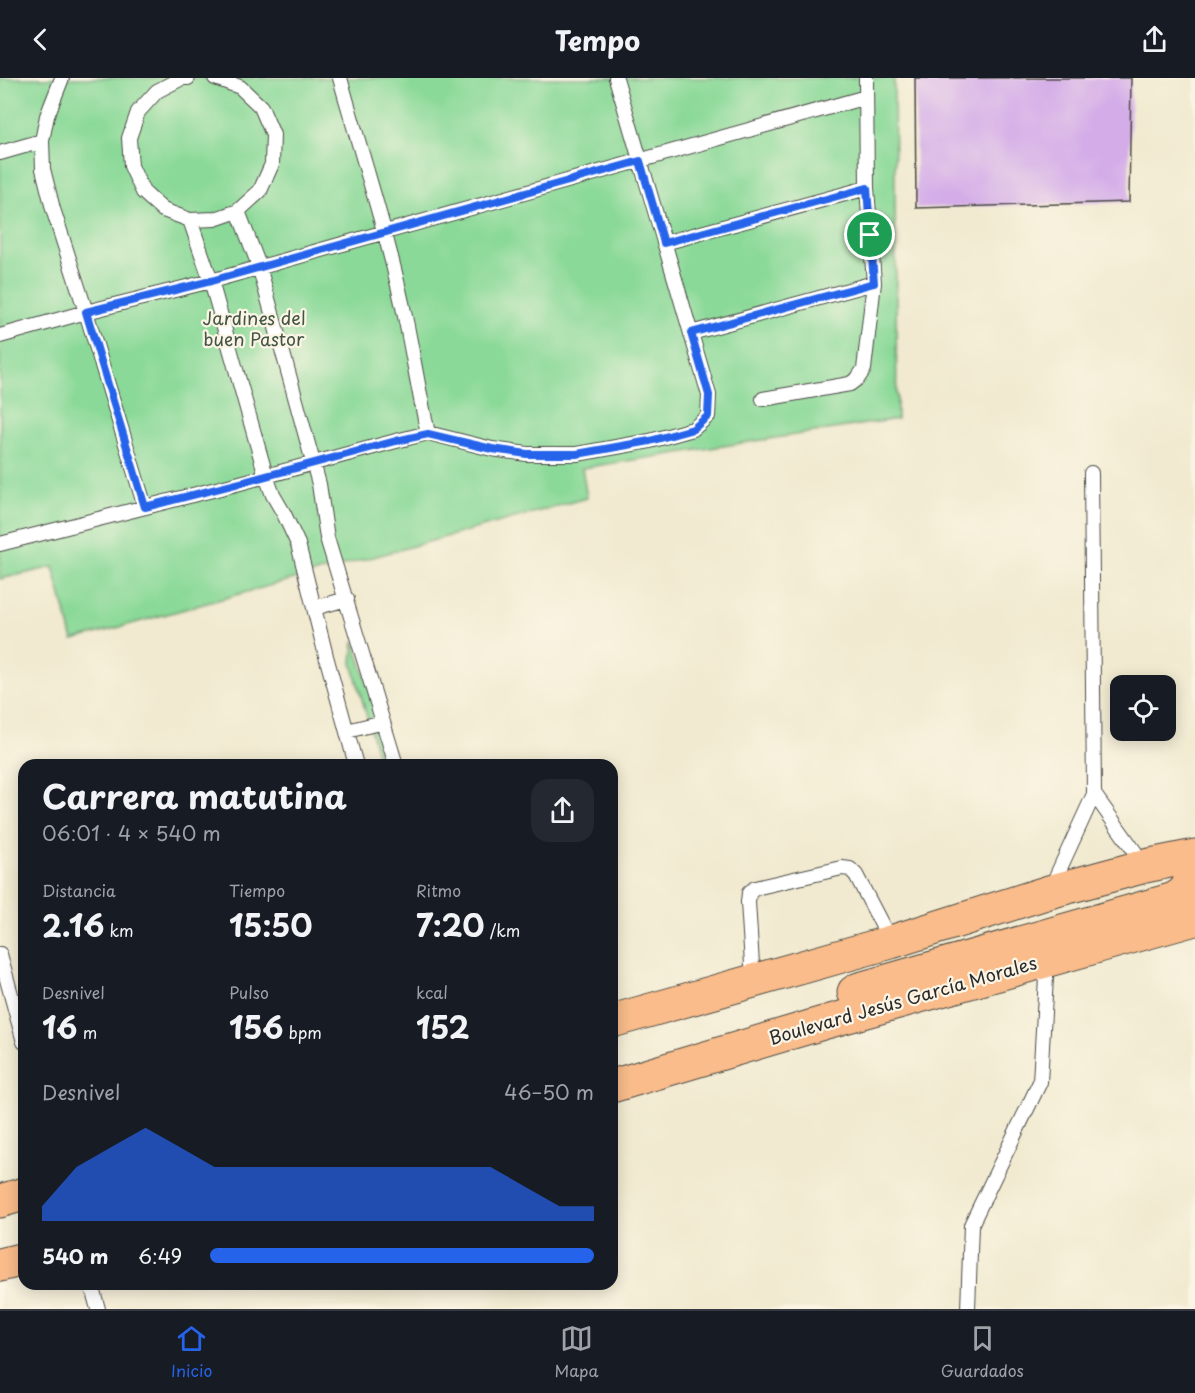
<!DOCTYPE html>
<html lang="es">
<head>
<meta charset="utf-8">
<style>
  :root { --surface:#171b24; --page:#242831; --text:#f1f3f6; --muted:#9ea1a6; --line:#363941; --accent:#2563eb }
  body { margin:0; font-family:"Playpen Sans",sans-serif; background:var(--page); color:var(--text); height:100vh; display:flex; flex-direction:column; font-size:22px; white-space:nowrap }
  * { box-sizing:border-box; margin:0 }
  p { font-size:20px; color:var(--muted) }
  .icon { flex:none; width:33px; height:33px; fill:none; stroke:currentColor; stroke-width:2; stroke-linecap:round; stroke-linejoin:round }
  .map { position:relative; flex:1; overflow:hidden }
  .drawer { position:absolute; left:18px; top:681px; width:600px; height:531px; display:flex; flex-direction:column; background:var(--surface); border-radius:18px; box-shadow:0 3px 15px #0003 }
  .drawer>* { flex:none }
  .controls { position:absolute; left:1110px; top:597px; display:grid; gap:12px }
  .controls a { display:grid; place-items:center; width:66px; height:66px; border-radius:12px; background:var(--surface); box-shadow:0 3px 15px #0003; font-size:30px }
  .pin { position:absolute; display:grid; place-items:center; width:51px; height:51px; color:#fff; margin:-26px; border:3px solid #fff; border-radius:50%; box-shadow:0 2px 6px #0007 }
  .round { display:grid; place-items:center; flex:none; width:63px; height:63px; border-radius:18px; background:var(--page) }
  .summary { display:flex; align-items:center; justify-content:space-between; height:102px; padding:0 24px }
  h1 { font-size:33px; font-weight:700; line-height:45px }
  .stats { display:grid; grid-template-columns:repeat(3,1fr); gap:9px; height:102px; padding:6px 24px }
  .stats div { display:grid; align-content:center }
  .stats b { font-size:30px; font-weight:700 }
  .stats small { font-size:16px; font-weight:400 }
  .stats p { font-size:16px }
  .chart { height:168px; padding:12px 24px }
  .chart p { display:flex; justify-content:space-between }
  .chart svg { width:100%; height:108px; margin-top:6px; fill:var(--accent); opacity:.7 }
  ul { padding:0 24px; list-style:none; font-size:20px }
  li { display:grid; grid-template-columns:96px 72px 1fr; align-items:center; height:45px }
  li i { height:15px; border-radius:8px; background:var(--accent) }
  header { display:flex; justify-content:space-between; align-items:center; height:78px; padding:0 24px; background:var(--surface); font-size:27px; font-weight:700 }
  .dock { display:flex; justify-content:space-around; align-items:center; height:84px; border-top:2px solid var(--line); background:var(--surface); font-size:16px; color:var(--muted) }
  .dock a { display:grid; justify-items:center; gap:3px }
  .dock .selected { color:var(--accent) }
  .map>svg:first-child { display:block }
  .green { fill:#8ad998; stroke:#5a8262; stroke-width:1.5 }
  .building { fill:#d4ade8 }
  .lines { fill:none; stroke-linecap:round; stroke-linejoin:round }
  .lane-casing { stroke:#494844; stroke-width:16 }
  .primary-casing { stroke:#494844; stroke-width:35 }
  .lane { stroke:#fff; stroke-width:14 }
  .primary { stroke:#f9bc8a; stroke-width:33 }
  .route-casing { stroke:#fff; stroke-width:12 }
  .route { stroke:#2563eb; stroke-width:8 }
  .labels { text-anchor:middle; stroke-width:4.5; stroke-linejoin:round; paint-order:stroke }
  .park-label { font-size:18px; fill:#435646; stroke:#fcf5e5 }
  .street-label { font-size:18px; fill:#2b2b2b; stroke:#fcf5e5 }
</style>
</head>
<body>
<header><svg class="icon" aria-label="back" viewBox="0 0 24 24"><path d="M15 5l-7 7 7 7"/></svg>Tempo<svg class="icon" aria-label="share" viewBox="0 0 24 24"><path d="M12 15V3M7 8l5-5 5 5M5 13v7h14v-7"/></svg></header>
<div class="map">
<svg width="1195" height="1231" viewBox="0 0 1195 1231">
  <rect width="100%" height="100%" fill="#fcf5e5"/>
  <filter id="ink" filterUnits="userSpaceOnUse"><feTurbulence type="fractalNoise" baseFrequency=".0167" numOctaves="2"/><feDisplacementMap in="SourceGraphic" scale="12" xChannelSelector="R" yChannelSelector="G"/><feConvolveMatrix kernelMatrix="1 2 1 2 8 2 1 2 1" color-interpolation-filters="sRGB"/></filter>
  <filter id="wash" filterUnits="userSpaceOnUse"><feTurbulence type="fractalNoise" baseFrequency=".008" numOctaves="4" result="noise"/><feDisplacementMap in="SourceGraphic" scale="24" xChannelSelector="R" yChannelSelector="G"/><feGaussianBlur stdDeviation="1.35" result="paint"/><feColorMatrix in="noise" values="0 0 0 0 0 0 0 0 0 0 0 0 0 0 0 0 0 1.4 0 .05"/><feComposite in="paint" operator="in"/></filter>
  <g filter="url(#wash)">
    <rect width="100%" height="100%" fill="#f1ead0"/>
    <path class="green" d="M0,0H894L897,341L582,390L587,420L73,562L53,489L0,501Z
      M354,563L393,687H380L352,585Z"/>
    <g id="blocks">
      <path class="building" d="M915,0H1131L1129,124L916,130Z"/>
    </g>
  </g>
  <g filter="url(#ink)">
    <use href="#blocks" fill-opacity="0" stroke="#494844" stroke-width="1.5"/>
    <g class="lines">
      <defs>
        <path id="lane" d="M62,0L47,38L42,63L43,91L53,131L86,234L145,429
          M188,0H182L157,13L138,34L129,60L131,88L143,114L163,132L190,142L215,141L238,133L260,113L272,86L273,57L261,29L240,9L215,0
          M340,0C363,82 390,164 407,248C414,283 420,320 428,355
          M0,75L42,63
          M238,133L259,188L319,406L327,460L396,687
          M190,142L211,203L266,398L273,417L284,436L298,466L326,578L356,687
          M664,165L867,110
          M691,255L874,205
          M0,258L86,234L211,203L866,19
          M763,321L850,306L858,300L864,291L874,205L867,110L866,0
          M0,466L240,405L396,363L428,355L492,371L527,376H577L650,363L693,351L708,338L709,317L616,0
          M314,530L347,521
          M347,653L383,644
          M1094,716L1145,788
          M1050,812L1094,716L1091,395
          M0,876L24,964
          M753,902L748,824L749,815L755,810L842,790L850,791L856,797L891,864
          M91,1206L98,1231
          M968,1231L971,1147L1040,1004L1047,882"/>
        <path id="primary" d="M854,914L859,911L1174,821C1193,810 1191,801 1188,781
          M612,943L891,864L1049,814L1145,788L1195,778
          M612,1008L823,945L1195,841
          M0,1123L24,1116
          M0,1187L24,1181"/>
      </defs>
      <use href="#lane" class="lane-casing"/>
      <use href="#primary" class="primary-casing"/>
      <use href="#lane" class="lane"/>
      <use href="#primary" class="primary"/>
    </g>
  </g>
  <g class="lines" filter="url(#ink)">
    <defs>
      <path id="route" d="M640,83L664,165L867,110L874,205L691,255L709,317L708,338L693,351L650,363L577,376H527L492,371L428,356L396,363L240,405L145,429L86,234L211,203Z"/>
    </defs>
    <use href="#route" class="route-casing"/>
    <use href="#route" class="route"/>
  </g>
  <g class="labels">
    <g class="park-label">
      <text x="254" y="247">Jardines del<tspan x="254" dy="21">buen Pastor</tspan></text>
    </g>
    <g class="street-label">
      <text transform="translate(903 923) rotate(-16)" y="6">Boulevard Jesús García Morales</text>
    </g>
  </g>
</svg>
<div class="controls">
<a><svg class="icon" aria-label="locate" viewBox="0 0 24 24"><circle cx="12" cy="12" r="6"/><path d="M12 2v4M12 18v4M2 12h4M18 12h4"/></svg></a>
</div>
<div class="pin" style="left:870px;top:157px;background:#1e9e55"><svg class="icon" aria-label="arrive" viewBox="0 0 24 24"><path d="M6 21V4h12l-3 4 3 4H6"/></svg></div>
<section class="drawer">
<div class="summary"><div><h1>Carrera matutina</h1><p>06:01 · 4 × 540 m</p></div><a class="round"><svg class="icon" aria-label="share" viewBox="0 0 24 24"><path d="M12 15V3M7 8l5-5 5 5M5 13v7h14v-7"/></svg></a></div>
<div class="stats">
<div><p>Distancia</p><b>2.16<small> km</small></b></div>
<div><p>Tiempo</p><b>15:50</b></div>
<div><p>Ritmo</p><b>7:20<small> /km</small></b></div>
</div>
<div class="stats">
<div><p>Desnivel</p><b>16<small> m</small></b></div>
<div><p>Pulso</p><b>156<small> bpm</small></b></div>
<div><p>kcal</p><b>152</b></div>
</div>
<div class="chart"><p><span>Desnivel</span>46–50 m</p>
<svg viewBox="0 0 160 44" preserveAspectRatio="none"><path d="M0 44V38L10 22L20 14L30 6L40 14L50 22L60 22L70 22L80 22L90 22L100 22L110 22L120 22L130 22L140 30L150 38L160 38V44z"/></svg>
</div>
<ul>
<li><b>540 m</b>6:49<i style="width:100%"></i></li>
</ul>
</section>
</div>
<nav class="dock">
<a class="selected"><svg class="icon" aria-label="home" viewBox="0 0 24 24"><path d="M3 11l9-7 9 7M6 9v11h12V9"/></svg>Inicio</a>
<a><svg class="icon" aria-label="map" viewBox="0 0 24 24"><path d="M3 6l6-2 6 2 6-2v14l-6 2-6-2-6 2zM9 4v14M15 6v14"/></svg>Mapa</a>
<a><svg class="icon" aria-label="saved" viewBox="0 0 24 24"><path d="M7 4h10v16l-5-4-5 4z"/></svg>Guardados</a>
</nav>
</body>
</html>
